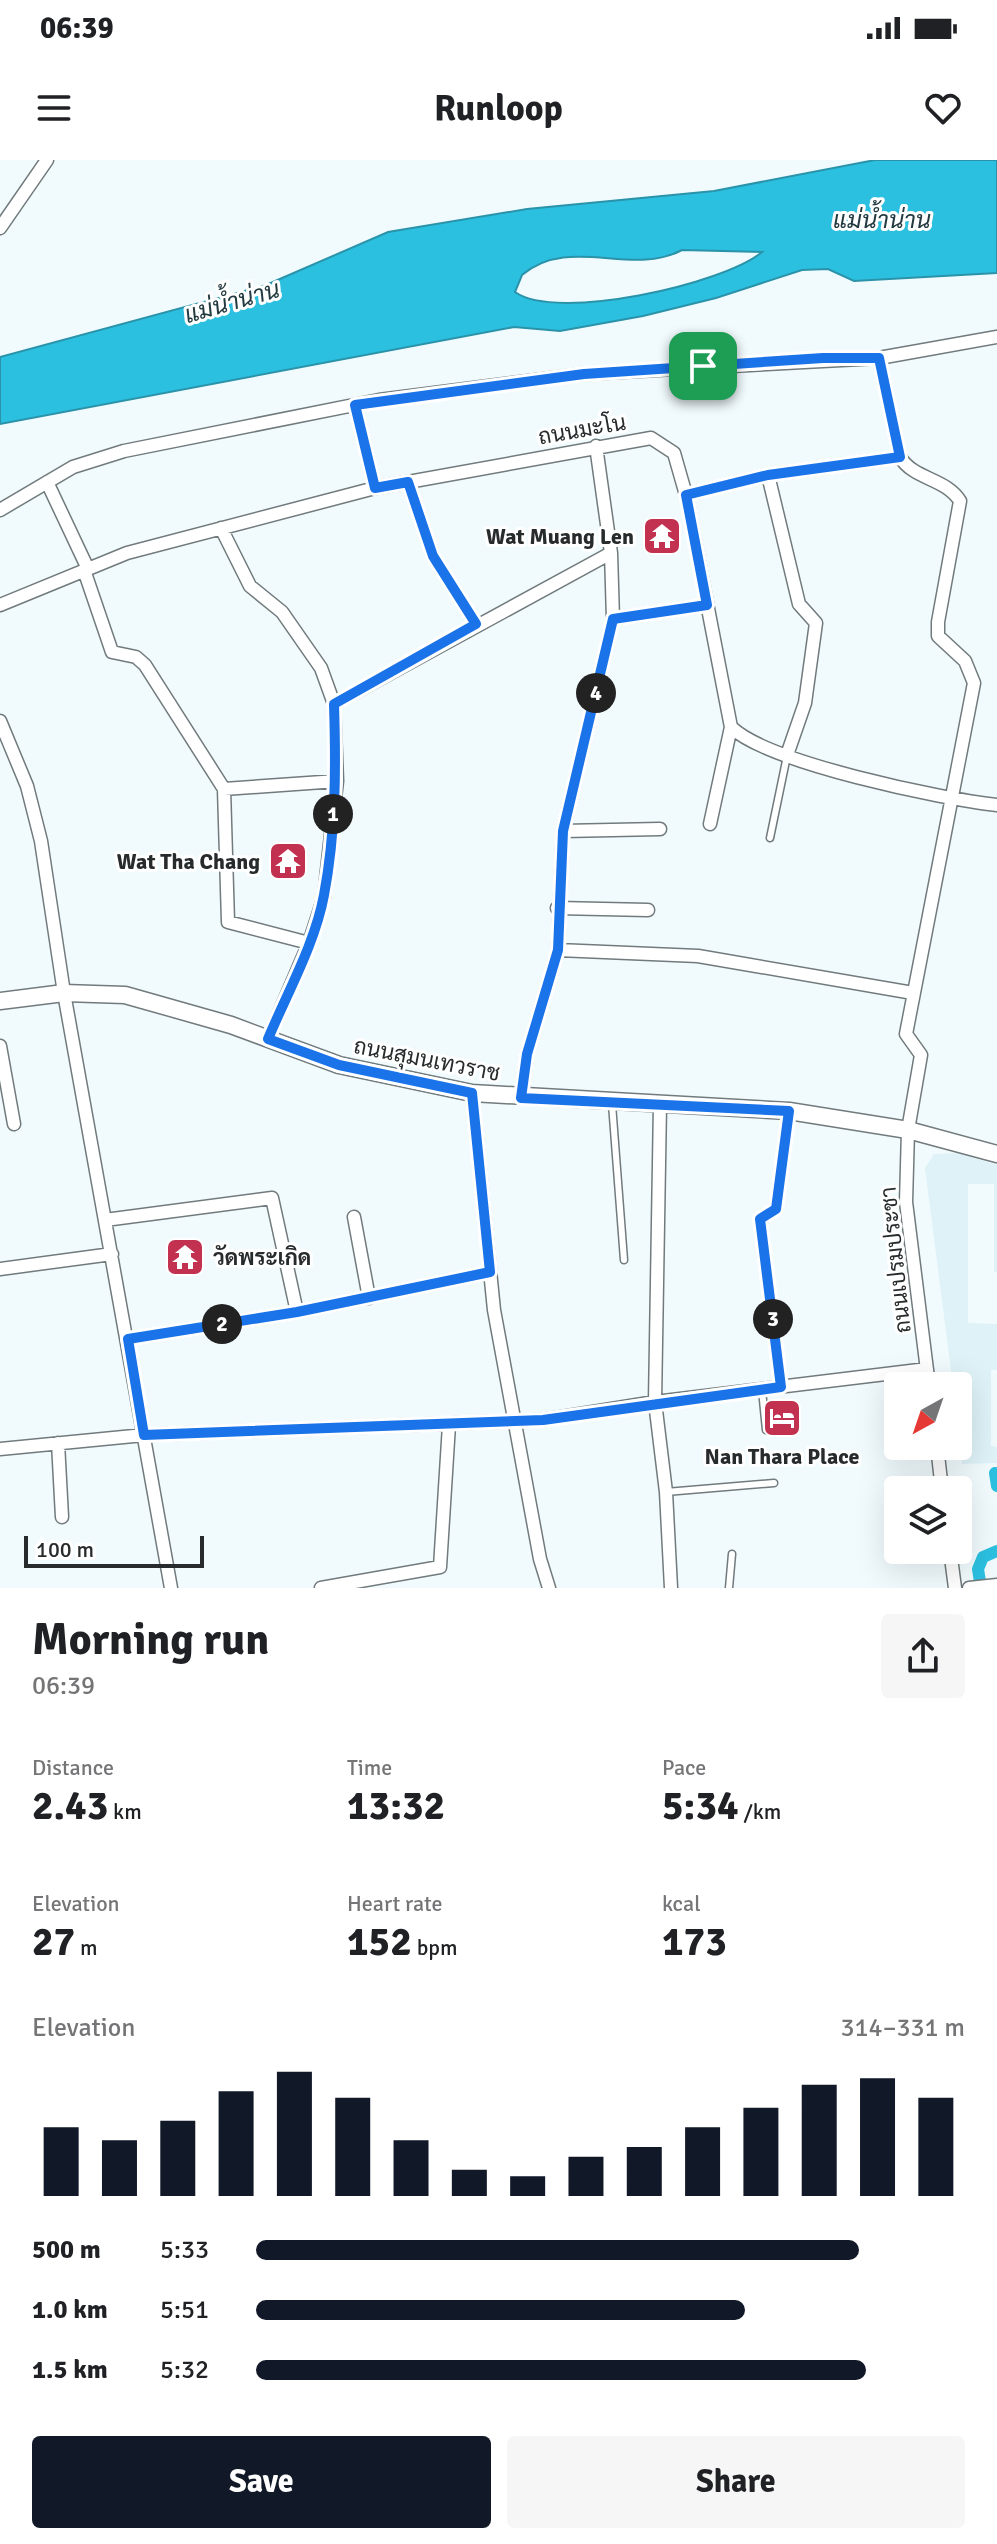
<!DOCTYPE html>
<html lang="en">
<head>
<meta charset="utf-8">
<style>
  :root { --surface:#fff; --page:#f6f6f6; --text:#202124; --muted:#757577; --accent:#111827 }
  body { margin:0; font-family:Signika,Sarabun,sans-serif; background:var(--page); color:var(--text); height:100vh; display:flex; flex-direction:column; font-size:30px; white-space:nowrap }
  * { box-sizing:border-box; margin:0 }
  p { font-size:26px; color:var(--muted) }
  .icon { flex:none; width:44px; height:44px; fill:none; stroke:currentColor; stroke-width:2; stroke-linecap:round; stroke-linejoin:round }
  .map { position:relative; height:1428px; overflow:hidden }
  .panel { display:flex; flex-direction:column; background:var(--surface); flex:1 }
  .panel>* { flex:none }
  .needle { width:52px; rotate:220deg }
  .fabs { position:absolute; left:884px; top:1212px; display:grid; gap:16px }
  .fabs a { display:grid; place-items:center; width:88px; height:88px; border-radius:8px; background:var(--surface); box-shadow:0 8px 32px #0002; font-size:40px }
  .scale { position:absolute; left:24px; bottom:20px; width:180px; box-sizing:border-box; padding-left:8px; border:4px solid #272b2c; border-top:0; font-size:22px; line-height:28px; white-space:nowrap; color:#272b2c; -webkit-text-stroke:6px #fff; paint-order:stroke }
  .pin { position:absolute; display:grid; place-items:center; width:68px; height:68px; color:#fff; margin:-34px; border-radius:16px; box-shadow:0 4px 12px #0006 }
  .km { position:absolute; width:40px; height:40px; margin:-20px; border-radius:50%; background:#222; color:#fff; font-size:22px; line-height:40px; text-align:center }
  .round { display:grid; place-items:center; flex:none; width:84px; height:84px; border-radius:8px; background:var(--page) }
  .summary { display:flex; align-items:center; justify-content:space-between; height:136px; padding:0 32px }
  h1 { font-size:44px; font-weight:700; line-height:60px }
  .metrics { display:grid; grid-template-columns:repeat(3,1fr); gap:12px; height:136px; padding:8px 32px }
  .metrics div { display:grid; align-content:center }
  .metrics b { font-size:40px; font-weight:700 }
  .metrics small { font-size:22px; font-weight:400 }
  .metrics p { font-size:22px }
  .chart { height:224px; padding:16px 32px }
  .chart p { display:flex; justify-content:space-between }
  .chart svg { width:100%; height:144px; margin-top:8px; stroke:var(--accent); stroke-width:6 }
  .button { display:flex; gap:16px; margin-top:auto; padding:16px 32px }
  .button a { flex:1; height:92px; border-radius:8px; background:var(--accent); color:#fff; font-size:32px; font-weight:700; line-height:92px; text-align:center }
  .button a+a { background:var(--page); color:var(--text) }
  ul { padding:0 32px; list-style:none; font-size:26px }
  li { display:grid; grid-template-columns:128px 96px 1fr; align-items:center; height:60px }
  li i { height:20px; border-radius:10px; background:var(--accent) }
  .status { display:flex; justify-content:space-between; align-items:center; height:56px; padding:0 40px; background:var(--surface); direction:ltr }
  .status svg { height:22px; fill:currentColor }
  header { display:flex; justify-content:space-between; align-items:center; height:104px; padding:0 32px; background:var(--surface); font-size:36px; font-weight:700 }
  .map>svg:first-child { display:block }
  .built { fill:#def2f7 }
  .water { fill:#2cc0e0; stroke:#2a93aa; stroke-width:2; fill-rule:evenodd }
  .lines { fill:none; stroke-linecap:round; stroke-linejoin:round }
  .canal { stroke:#2cc0e0; stroke-width:12 }
  .service-casing { stroke:#717a7c; stroke-width:9 }
  .minor-casing { stroke:#717a7c; stroke-width:15 }
  .tertiary-casing { stroke:#717a7c; stroke-width:19 }
  .service { stroke:#fff; stroke-width:6 }
  .minor { stroke:#fff; stroke-width:12 }
  .tertiary { stroke:#fff; stroke-width:16 }
  .route-casing { stroke:#fff; stroke-width:16 }
  .route { stroke:#1a73e8; stroke-width:10 }
  .labels { text-anchor:middle; stroke-width:6; stroke-linejoin:round; paint-order:stroke }
  .street-label { font-size:22px; fill:#272b2c; stroke:#fff }
  .poi-label { font-size:22px; font-weight:bold; fill:#272b2c; stroke:#fff; text-anchor:end }
  .water-label { font-size:24px; font-style:italic; fill:#233a40; stroke:#fff }
</style>
</head>
<body>
<div class="status"><b>06:39</b><svg viewBox="0 0 49 12"><path d="M0 12V9h3v3zM5 12V6h3v6zM10 12V3h3v9zM15 12V0h3v12zM26 1h20v11H26zM47 4h2v5h-2z"/></svg></div>
<header><svg class="icon" aria-label="menu" viewBox="0 0 24 24"><path d="M4 6h16M4 12h16M4 18h16"/></svg>Runloop<svg class="icon" aria-label="heart" viewBox="0 0 24 24"><path d="M12 20l-8-8c-3-5 5-10 8-4 3-6 11-1 8 4z"/></svg></header>
<div class="map">
<svg width="997" height="1428" viewBox="0 0 997 1428">
  <rect width="100%" height="100%" fill="#f1fbfe"/>
  <path class="built" d="M957,993L997,1005V1112H994V1024H968V1163L997,1164V1210H991V1286L997,1287V1303L962,1304L958,1226H953L925,1008L934,994Z"/>
  <path class="water" d="M875,0H997V113L854,121L828,109L802,110L716,138L643,156L560,171L514,167L0,264V197L266,125L388,72L527,49L714,31ZM682,90L762,92C724,124 557,162 515,132L522,115C569,75 632,117 682,90Z"/>
  <g class="lines">
    <path class="canal" d="M995,1313L997,1326
      M981,1428L978,1409L983,1397L997,1391"/>
    <defs>
      <path id="service" d="M770,678L787,596
        M612,944L624,1100
        M781,1227L760,1059L776,1049L789,954
        M762,1230L766,1270
        M666,1332L774,1323
        M729,1428L732,1394"/>
      <path id="minor" d="M0,68L47,0
        M879,198L900,297C914,320 946,318 960,341L938,462V476L965,501L974,523L906,874L921,895L908,970L906,1042L929,1226
        M355,245L375,328
        M768,315L799,444L816,463L805,543L787,595
        M47,322L88,409
        M408,322L433,396L476,464
        M686,335L768,315L900,297
        M0,350L73,307L124,291L379,240L584,214L879,198L997,177
        M221,368L250,426L282,452L321,508L334,544L337,621L324,737L309,783L268,879
        M84,410L112,492L136,497L145,505L224,629L228,762L309,783
        M0,445L127,393L375,328L651,278L674,293L686,335L731,567C768,603 942,639 997,645
        M613,459L707,445
        M334,544L611,393
        M0,561L27,626L41,681L64,833L171,1428
        M224,629L337,621
        M710,664L731,567
        M563,671L660,669
        M557,748L648,750
        M558,790L698,796L913,833
        M0,886L14,964
        M472,933L494,1150L540,1399L549,1428
        M521,938L527,894L558,790L563,671L613,459L611,393L596,286
        M660,944L655,1242L666,1332L671,1428
        M354,1057L369,1138
        M105,1060L272,1038L297,1152
        M0,1109L112,1094
        M128,1179L297,1152L490,1112
        M58,1283L62,1357
        M937,1286L942,1330
        M0,1289L144,1275L543,1260L655,1242L927,1209
        M950,1390L955,1428
        M321,1428L440,1407L449,1265
        M969,1428L997,1425"/>
      <path id="tertiary" d="M0,841L64,833L125,835L231,865L339,905L472,933L789,951L908,970L997,994"/>
    </defs>
    <use href="#service" class="service-casing"/>
    <use href="#minor" class="minor-casing"/>
    <use href="#tertiary" class="tertiary-casing"/>
    <use href="#service" class="service"/>
    <use href="#minor" class="minor"/>
    <use href="#tertiary" class="tertiary"/>
  </g>
  <g class="lines">
    <defs>
      <path id="route" d="M823,198H879L900,297L768,315L686,335L707,445L613,459L563,671L558,790L527,894L521,938L789,951L776,1049L760,1059L781,1227L543,1260L144,1275L128,1179L297,1152L490,1112L472,933L339,905L268,879C287,833 315,784 324,735C336,672 336,607 334,544L476,464L433,396L408,322L375,328L355,245L584,214Z"/>
    </defs>
    <use href="#route" class="route-casing"/>
    <use href="#route" class="route"/>
  </g>
  <defs>
    <symbol id="temple-square" viewBox="-11 -11 22 22"><rect x="-9" y="-9" width="18" height="18" rx="4" fill="#c23250" stroke="#fff"/><path d="M0-6L5-2H3V0L6.5 2.5H4V6H1.5V3h-3V6H-4V2.5H-6.5L-3 0V-2H-5Z" fill="#fff"/></symbol>
    <symbol id="hotel-square" viewBox="-11 -11 22 22"><rect x="-9" y="-9" width="18" height="18" rx="4" fill="#c23250" stroke="#fff"/><path d="M-6-4.5h1.5V1H6V5H4.5V3h-9V5H-6ZM-4 0a1.8 1.8 0 1 1 3.6 0ZM.5 0V-2.5h3Q6-2.5 6 0Z" fill="#fff"/></symbol>
  </defs>
  <g fill-rule="evenodd">
    <use href="#temple-square" x="640" y="354" width="44" height="44"/>
    <use href="#temple-square" x="266" y="679" width="44" height="44"/>
    <use href="#temple-square" x="163" y="1075" width="44" height="44"/>
    <use href="#hotel-square" x="760" y="1236" width="44" height="44"/>
  </g>
  <g class="labels">
    <g class="street-label">
      <text transform="translate(582 269) rotate(-10)" y="8">ถนนมะโน</text>
      <text transform="translate(427 899) rotate(11)" y="8">ถนนสุมนเทวราช</text>
      <text transform="translate(895 1100) rotate(-96)" y="8">ถนนเปรมประชา</text>
    </g>
    <g class="poi-label">
      <text x="634" y="384">Wat Muang Len</text>
      <text x="260" y="709">Wat Tha Chang</text>
      <text x="213" y="1105" text-anchor="start">วัดพระเกิด</text>
      <text x="782" y="1304" text-anchor="middle">Nan Thara Place</text>
    </g>
    <g class="water-label">
      <text x="882" y="68">แม่น้ำน่าน</text>
      <text transform="translate(232 142) rotate(-16)" y="8">แม่น้ำน่าน</text>
    </g>
  </g>
</svg>
<div class="fabs">
<a><svg class="needle" viewBox="-14 -14 28 28"><path d="M0-13l5 13h-10z" fill="#e53935"/><path d="M0 13l5-13h-10z" fill="#757577"/></svg></a>
<a><svg class="icon" aria-label="layers" viewBox="0 0 24 24"><path d="M12 4l9 5-9 5-9-5zM3 14l9 5 9-5"/></svg></a>
</div>
<div class="scale">100 m</div>
<div class="pin" style="left:703px;top:206px;background:#1e9e55"><svg class="icon" aria-label="arrive" viewBox="0 0 24 24"><path d="M6 21V4h12l-3 4 3 4H6"/></svg></div>
<b class="km" style="left:333px;top:654px">1</b>
<b class="km" style="left:222px;top:1164px">2</b>
<b class="km" style="left:773px;top:1159px">3</b>
<b class="km" style="left:596px;top:533px">4</b>
</div>
<section class="panel">
<div class="summary"><div><h1>Morning run</h1><p>06:39</p></div><a class="round"><svg class="icon" aria-label="share" viewBox="0 0 24 24"><path d="M12 15V3M7 8l5-5 5 5M5 13v7h14v-7"/></svg></a></div>
<div class="metrics">
<div><p>Distance</p><b>2.43<small> km</small></b></div>
<div><p>Time</p><b>13:32</b></div>
<div><p>Pace</p><b>5:34<small> /km</small></b></div>
</div>
<div class="metrics">
<div><p>Elevation</p><b>27<small> m</small></b></div>
<div><p>Heart rate</p><b>152<small> bpm</small></b></div>
<div><p>kcal</p><b>173</b></div>
</div>
<div class="chart"><p><span>Elevation</span>314–331 m</p>
<svg viewBox="0 0 160 44" preserveAspectRatio="none"><path d="M5 44V23M15 44V27M25 44V21M35 44V12M45 44V6M55 44V14M65 44V27M75 44V36M85 44V38M95 44V32M105 44V29M115 44V23M125 44V17M135 44V10M145 44V8M155 44V14"/></svg>
</div>
<ul>
<li><b>500 m</b>5:33<i style="width:85%"></i></li>
<li><b>1.0 km</b>5:51<i style="width:69%"></i></li>
<li><b>1.5 km</b>5:32<i style="width:86%"></i></li>
</ul>
<div class="button"><a>Save</a><a>Share</a></div>
</section>
</body>
</html>
